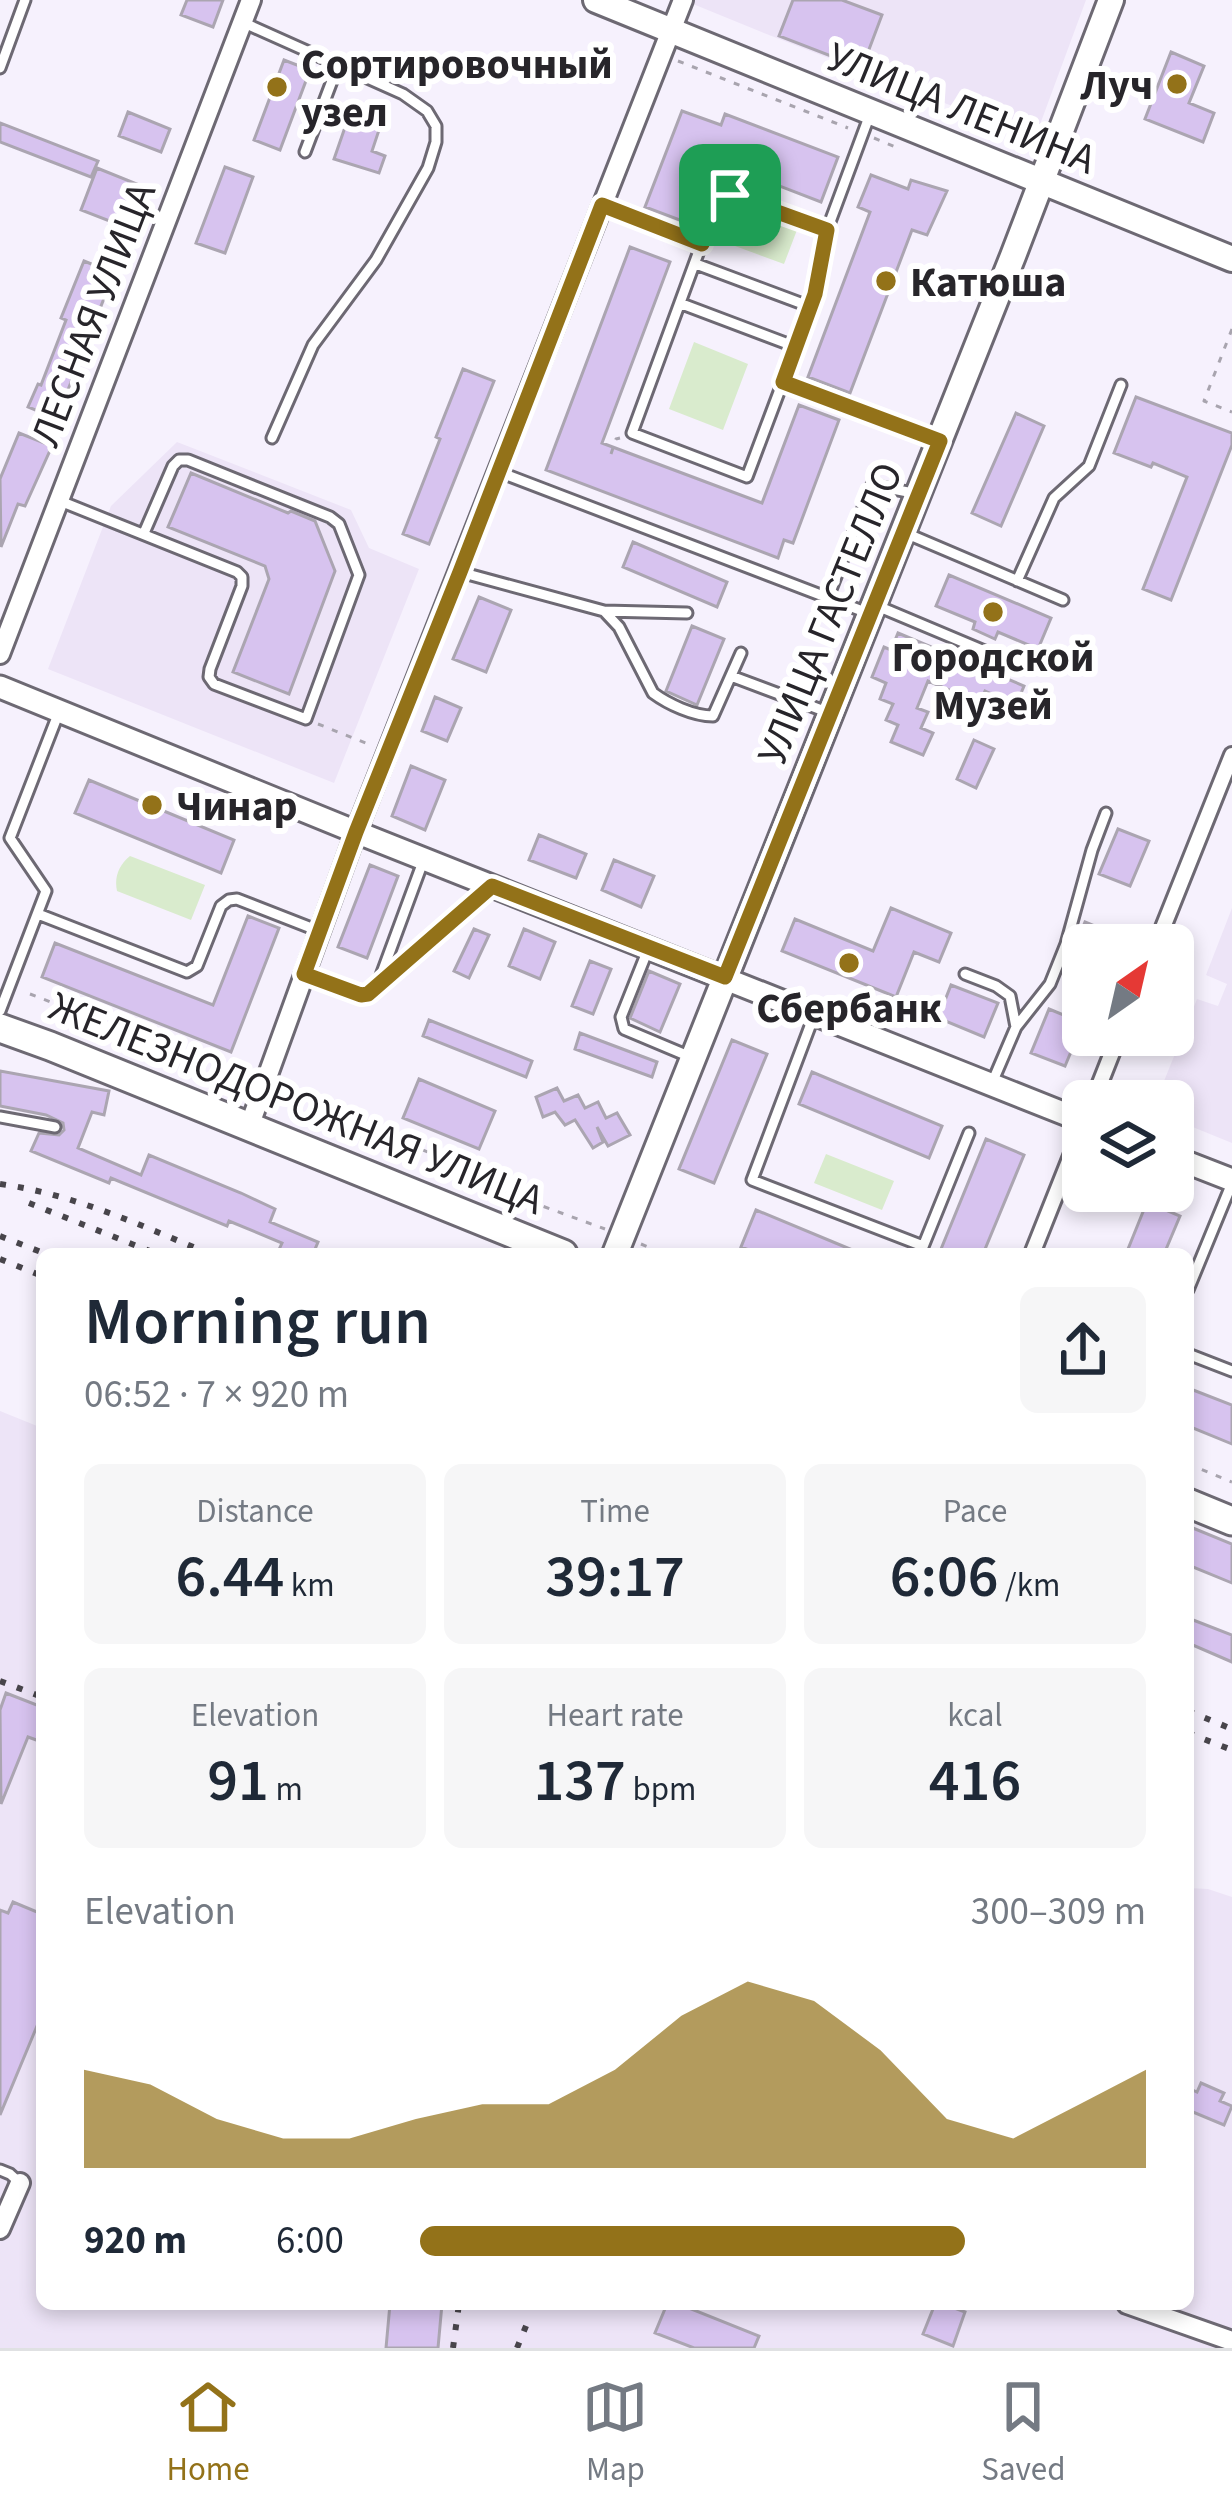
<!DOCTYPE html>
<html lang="en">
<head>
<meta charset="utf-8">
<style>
  :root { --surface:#fff; --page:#f6f6f7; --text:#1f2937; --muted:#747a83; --line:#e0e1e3; --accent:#937219 }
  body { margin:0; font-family:"Source Sans 3",sans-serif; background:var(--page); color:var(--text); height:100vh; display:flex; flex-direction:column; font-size:45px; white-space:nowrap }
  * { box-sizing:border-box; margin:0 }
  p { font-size:39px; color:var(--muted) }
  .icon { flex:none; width:66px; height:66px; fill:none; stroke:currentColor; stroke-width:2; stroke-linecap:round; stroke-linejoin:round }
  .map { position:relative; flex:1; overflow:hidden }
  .drawer { position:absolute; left:36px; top:1248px; width:1158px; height:1062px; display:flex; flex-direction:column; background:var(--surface); border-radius:18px; box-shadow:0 6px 18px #0003 }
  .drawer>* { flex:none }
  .needle { width:78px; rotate:34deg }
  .controls { position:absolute; left:1062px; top:924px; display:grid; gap:24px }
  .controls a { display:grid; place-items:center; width:132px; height:132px; border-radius:18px; background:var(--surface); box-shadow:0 6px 18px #0003; font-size:60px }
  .pin { position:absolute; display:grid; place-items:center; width:102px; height:102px; color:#fff; margin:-51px; border-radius:24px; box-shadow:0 6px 18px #0006 }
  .round { display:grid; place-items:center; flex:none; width:126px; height:126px; border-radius:18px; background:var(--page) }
  .overview { display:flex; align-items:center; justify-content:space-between; height:204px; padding:0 48px }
  h1 { font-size:66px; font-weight:600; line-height:90px }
  .stats { display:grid; grid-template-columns:repeat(3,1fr); gap:18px; height:204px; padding:12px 48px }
  .stats div { display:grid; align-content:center; border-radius:18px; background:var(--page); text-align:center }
  .stats b { font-size:60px; font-weight:600 }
  .stats small { font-size:33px; font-weight:400 }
  .stats p { font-size:33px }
  .chart { height:336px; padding:24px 48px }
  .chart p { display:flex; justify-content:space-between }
  .chart svg { width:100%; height:216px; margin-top:12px; fill:var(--accent); opacity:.7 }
  ul { padding:0 48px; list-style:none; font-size:39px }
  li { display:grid; grid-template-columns:192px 144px 1fr; align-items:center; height:90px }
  li i { height:30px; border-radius:15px; background:var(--accent) }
  .dock { display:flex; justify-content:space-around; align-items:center; height:168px; border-top:3px solid var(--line); background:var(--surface); font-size:33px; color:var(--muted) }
  .dock a { display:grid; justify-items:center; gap:6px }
  .dock .active { color:var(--accent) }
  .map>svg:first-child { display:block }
  .built { fill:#ede4f7 }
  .green { fill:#d9ebcd }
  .building { fill:#d7c3ef; stroke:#aba5b1; stroke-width:3 }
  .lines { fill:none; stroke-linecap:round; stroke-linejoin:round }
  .service-casing { stroke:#6d6973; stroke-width:15 }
  .pedestrian-casing { stroke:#6d6973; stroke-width:20 }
  .minor-casing { stroke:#6d6973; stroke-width:24 }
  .tertiary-casing { stroke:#6d6973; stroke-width:27 }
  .secondary-casing { stroke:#6d6973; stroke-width:30 }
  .primary-casing { stroke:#6d6973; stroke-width:33 }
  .path { stroke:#a8a4ae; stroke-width:3; stroke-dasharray:6 9; stroke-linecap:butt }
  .service { stroke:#fff; stroke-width:9 }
  .pedestrian { stroke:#fff; stroke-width:14 }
  .minor { stroke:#fff; stroke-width:18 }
  .tertiary { stroke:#fff; stroke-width:21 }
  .secondary { stroke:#fff; stroke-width:24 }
  .primary { stroke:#fff; stroke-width:27 }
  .rail { stroke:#48454b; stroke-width:6; stroke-dasharray:6 12; stroke-linecap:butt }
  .route-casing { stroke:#fff; stroke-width:24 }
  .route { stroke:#937219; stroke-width:15 }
  .poi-dot { fill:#937219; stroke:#fff; stroke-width:4.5 }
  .labels { text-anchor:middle; stroke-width:12; stroke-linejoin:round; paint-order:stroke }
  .poi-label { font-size:42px; font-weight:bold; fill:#27252a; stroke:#fff; text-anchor:start }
  .street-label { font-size:42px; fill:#27252a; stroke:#fff }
</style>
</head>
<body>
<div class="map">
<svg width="1232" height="2348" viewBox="0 0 1232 2348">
  <rect width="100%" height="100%" fill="#f6f1fd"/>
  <path class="built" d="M695,0H1086L1035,138L769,35L693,4Z
    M177,442L351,510L369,548L419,569L334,783L48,669L111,506Z
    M1232,908V1143L1173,1119V1101H1156L1197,999L1218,1006L1227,984L1206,975Z
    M0,1411L42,1428V2304H1188V1888L1208,1889L1232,1897V2348H0Z"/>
  <path class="green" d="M728,205L797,230L784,264L716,239Z
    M694,342L748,364L723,430L669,409Z
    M130,856L205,885L191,920L117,891C114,877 119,865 130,856Z
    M826,1154L894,1181L882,1210L814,1183Z"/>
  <path class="building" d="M187,0H223L213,27L181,15Z
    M793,0H842L882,15L862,68L779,36Z
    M1171,52L1204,66L1189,103L1214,113L1203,142L1145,119Z
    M284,60L310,70L280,150L254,140Z
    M351,110L382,121L372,151L385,156L379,173L334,159Z
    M682,111L721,125L725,114L838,157L821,202L712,160L699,194L695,193L685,222L645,207Z
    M128,112L170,129L161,152L119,136Z
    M0,123L98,161L91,177L0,142Z
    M225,167L253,177L225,253L196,243Z
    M97,168L137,184L132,198L136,199L125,227L81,210Z
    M871,175L908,189L911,180L947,191L927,235L912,230L850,393L808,377L870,212L858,207Z
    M630,247L670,262L602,443L762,503L799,405L839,420L793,543L784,540L778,558L546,470Z
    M84,261L114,273L66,395L71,397L62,421L28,407L38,384L41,385L66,320L61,318Z
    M463,369L494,381L429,544L403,534L440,439L436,437Z
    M1136,397L1232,433V445L1171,600L1143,589L1187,477L1153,463L1151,467L1114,453Z
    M1016,413L1044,426L1001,526L972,513Z
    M19,433L52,446L25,506L18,504L1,547L0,479Z
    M191,473L288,513L291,511L315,521L335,571L289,694L233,672L269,579L265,566L168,527Z
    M633,542L727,582L717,607L623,567Z
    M949,575L1051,618L1038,649L998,632L995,639L973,629L975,622L936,606Z
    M479,597L511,610L486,672L453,659Z
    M692,626L724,639L697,705L666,691Z
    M898,633L1024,686L1016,705L985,691L980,703L928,681L917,708L928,712L921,728L933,733L923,755L891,742L898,725L886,720L893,704L880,699L886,683L872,677L884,647L891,650Z
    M435,697L461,708L447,741L422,731Z
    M974,740L994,749L976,788L957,779Z
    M411,766L445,780L425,830L392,816Z
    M89,780L234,840L221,873L75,813Z
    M1118,829L1149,841L1130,886L1099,874Z
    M539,835L586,854L576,878L529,860Z
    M614,860L654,876L641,907L602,890Z
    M370,865L398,876L367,958L338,947Z
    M891,908L951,933L939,962L914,952L896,997L782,951L795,919L873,951Z
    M248,916L279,928L231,1052L42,977L55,943L213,1005Z
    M1085,922L1114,934L1110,945H1083V973L1067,966Z
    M474,929L489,935L469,978L454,971Z
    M524,929L555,942L540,979L509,966Z
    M590,961L611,969L593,1014L572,1006Z
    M649,971L680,984L660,1032L630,1018Z
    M951,985L998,1003L984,1037L938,1018Z
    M1049,1009L1083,1023L1065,1066L1031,1053Z
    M429,1020L532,1061L526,1077L423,1036Z
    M580,1033L657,1062L652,1077L575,1049Z
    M732,1040L767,1054L714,1183L679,1169Z
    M0,1071L109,1091L104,1115L92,1112L78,1148L141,1175L149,1155L241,1193L275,1209L270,1222L318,1242L313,1254H277L282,1243L229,1221L227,1226L111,1178L109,1183L31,1151L39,1133L59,1135L64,1130L63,1123L46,1115L0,1106Z
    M812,1072L942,1126L929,1158L799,1104Z
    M419,1079L495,1111L479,1149L403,1118Z
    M557,1088L564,1101L578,1095L585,1108L598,1102L606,1118L617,1113L630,1135L608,1146L597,1127L603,1142L593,1148L575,1120L565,1125L555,1112L543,1117L536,1097Z
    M986,1139L1024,1155L983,1254H939Z
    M1147,1202L1180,1216L1164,1254H1126Z
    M756,1210L862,1254H759L741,1247Z
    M1188,1388L1232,1405V1444L1188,1426Z
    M1188,1526L1232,1544V1583L1188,1565Z
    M1188,1618L1232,1635V1662L1188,1643Z
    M6,1693L42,1707V1742L28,1737L1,1804L0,1710Z
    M13,1902L42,1914V2014L0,2115V1910L8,1913Z
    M1201,2083L1224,2093L1220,2101L1232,2106L1224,2125L1188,2110V2088L1197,2092Z
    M390,2304H442L438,2348H386Z
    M667,2304H679L759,2336L754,2348H694L655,2333Z
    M935,2304H944L965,2312L953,2346L923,2334Z"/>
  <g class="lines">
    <defs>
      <path id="service" d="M242,22L403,94L427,111L436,126V142L428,168L376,260L313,345L272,438
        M0,68L25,0
        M305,152L338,65
        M602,205L702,244
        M827,230L738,196L730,195L717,202L632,433L747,477L811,307L827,230L869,117
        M696,264L811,307
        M682,304L796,347
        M783,381L935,439
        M499,472L865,612
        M60,501L237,572L242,577V586L210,669L209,677L214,684L306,719L359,575L339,524L330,517L188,460H179L173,466L144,533
        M903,532L1063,600
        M460,572L604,611L619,627L653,693C668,704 693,716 713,716L741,653
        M1017,581L1054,498L1089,466L1121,385
        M828,597L872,485L913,493
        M875,605L1025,668
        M604,611L687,613
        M731,676L827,712
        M38,914L187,972L197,966L221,906L229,900L237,899L319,931
        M647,952L621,1017L624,1029L693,1058
        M965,974L996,986L1010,996L1016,1027
        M304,975L361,995L368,994L489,889
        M380,978L424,859
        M0,1011L46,891L10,838L59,712
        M815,1013L752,1180L923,1246
        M992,1083L1016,1027L1050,984L1066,944L1092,850L1106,813
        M0,1117L55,1127
        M920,1254L969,1133
        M1188,1290L1232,1183
        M1188,1354L1232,1371
        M0,2170L10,2174L20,2183"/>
      <path id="pedestrian" d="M1156,945L1232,755
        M1093,1101L1119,1035
        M1032,1254L1083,1126"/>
      <path id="minor" d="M0,654L251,0
        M249,1127L356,832L683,0
        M0,2229L20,2183
        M1127,2304L1232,2341"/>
      <path id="tertiary" d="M0,687L356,832L1083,1121
        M1173,1157L1232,1180"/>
      <path id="secondary" d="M596,0L1232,259
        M615,1254L1013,256L1111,0"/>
      <path id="primary" d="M0,1028L50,1046L563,1254
        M1188,1503L1232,1521"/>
    </defs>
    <use href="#service" class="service-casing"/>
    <use href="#pedestrian" class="pedestrian-casing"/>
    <use href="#minor" class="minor-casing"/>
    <use href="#tertiary" class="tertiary-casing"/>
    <use href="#secondary" class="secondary-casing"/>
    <use href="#primary" class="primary-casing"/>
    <path class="path" d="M678,61L848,128
      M874,138L898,148
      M1232,329L1204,401L1232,412
      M611,454L616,439L620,438
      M318,724L368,744
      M30,994L246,1078
      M283,1093L457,1164L496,1189L605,1229
      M641,1244L664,1254
      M1188,1464L1232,1482"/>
    <use href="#service" class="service"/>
    <use href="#pedestrian" class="pedestrian"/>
    <use href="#minor" class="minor"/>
    <use href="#tertiary" class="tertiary"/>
    <use href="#secondary" class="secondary"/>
    <use href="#primary" class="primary"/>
    <path class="rail" d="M0,1184C74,1194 142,1226 210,1254
      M29,1203L157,1254
      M0,1236L46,1254
      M0,1259L42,1276
      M0,1681L42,1697
      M1188,1711L1232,1729
      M1188,1733L1232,1750
      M453,2348L459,2304
      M517,2348L528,2321"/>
  </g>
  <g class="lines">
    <defs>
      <path id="route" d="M730,195L827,230L815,294L783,382L940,441L725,977L492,886L368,994L361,995L304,974L356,832L460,572L602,205L702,244L717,202Z"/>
    </defs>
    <use href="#route" class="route-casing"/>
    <use href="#route" class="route"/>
  </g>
  <g class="poi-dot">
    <circle cx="1177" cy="84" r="12"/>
    <circle cx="277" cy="87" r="12"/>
    <circle cx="886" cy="281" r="12"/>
    <circle cx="993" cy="612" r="12"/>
    <circle cx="152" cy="805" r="12"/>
    <circle cx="849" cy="963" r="12"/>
  </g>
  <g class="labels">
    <g class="poi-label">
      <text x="301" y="78">Сортировочный<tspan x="301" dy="48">узел</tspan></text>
      <text x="1153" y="99" text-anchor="end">Луч</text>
      <text x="910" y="296">Катюша</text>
      <text x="993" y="671" text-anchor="middle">Городской<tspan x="993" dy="48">Музей</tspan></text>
      <text x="176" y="820">Чинар</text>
      <text x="849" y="1022" text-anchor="middle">Сбербанк</text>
    </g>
    <g class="street-label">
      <text transform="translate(962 107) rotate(22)" y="15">УЛИЦА ЛЕНИНА</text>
      <text transform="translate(92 314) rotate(-69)" y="15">ЛЕСНАЯ УЛИЦА</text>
      <text transform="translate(829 613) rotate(-68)" y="15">УЛИЦА ГАСТЕЛЛО</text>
      <text transform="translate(297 1102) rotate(22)" y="15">ЖЕЛЕЗНОДОРОЖНАЯ УЛИЦА</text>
    </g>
  </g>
</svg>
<div class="controls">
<a><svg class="needle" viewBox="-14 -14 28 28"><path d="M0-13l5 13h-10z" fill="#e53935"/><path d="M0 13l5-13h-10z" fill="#747a83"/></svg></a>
<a><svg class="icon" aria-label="layers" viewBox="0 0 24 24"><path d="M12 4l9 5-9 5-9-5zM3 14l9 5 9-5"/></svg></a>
</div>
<div class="pin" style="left:730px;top:195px;background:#1e9e55"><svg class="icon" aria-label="arrive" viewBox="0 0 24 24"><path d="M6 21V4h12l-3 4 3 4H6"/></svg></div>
<section class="drawer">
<div class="overview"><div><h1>Morning run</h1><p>06:52 · 7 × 920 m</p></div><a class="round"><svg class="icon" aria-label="share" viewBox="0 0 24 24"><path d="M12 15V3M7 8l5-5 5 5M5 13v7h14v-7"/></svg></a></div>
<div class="stats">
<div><p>Distance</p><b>6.44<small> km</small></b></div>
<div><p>Time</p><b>39:17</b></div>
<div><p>Pace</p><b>6:06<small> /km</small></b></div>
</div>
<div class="stats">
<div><p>Elevation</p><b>91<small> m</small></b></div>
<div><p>Heart rate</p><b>137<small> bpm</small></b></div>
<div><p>kcal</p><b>416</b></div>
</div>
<div class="chart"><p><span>Elevation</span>300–309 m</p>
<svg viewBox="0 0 160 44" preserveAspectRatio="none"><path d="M0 44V24L10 27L20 34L30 38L40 38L50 34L60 31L70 31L80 24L90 13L100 6L110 10L120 20L130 34L140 38L150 31L160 24V44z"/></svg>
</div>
<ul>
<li><b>920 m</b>6:00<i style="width:75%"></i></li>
</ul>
</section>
</div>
<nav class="dock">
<a class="active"><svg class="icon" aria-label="home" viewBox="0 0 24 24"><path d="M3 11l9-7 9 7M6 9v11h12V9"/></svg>Home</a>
<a><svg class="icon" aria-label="map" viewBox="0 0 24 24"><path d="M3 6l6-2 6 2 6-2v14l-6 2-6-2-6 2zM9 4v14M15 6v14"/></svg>Map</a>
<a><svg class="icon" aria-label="saved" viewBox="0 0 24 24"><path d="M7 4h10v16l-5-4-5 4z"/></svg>Saved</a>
</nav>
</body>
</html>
